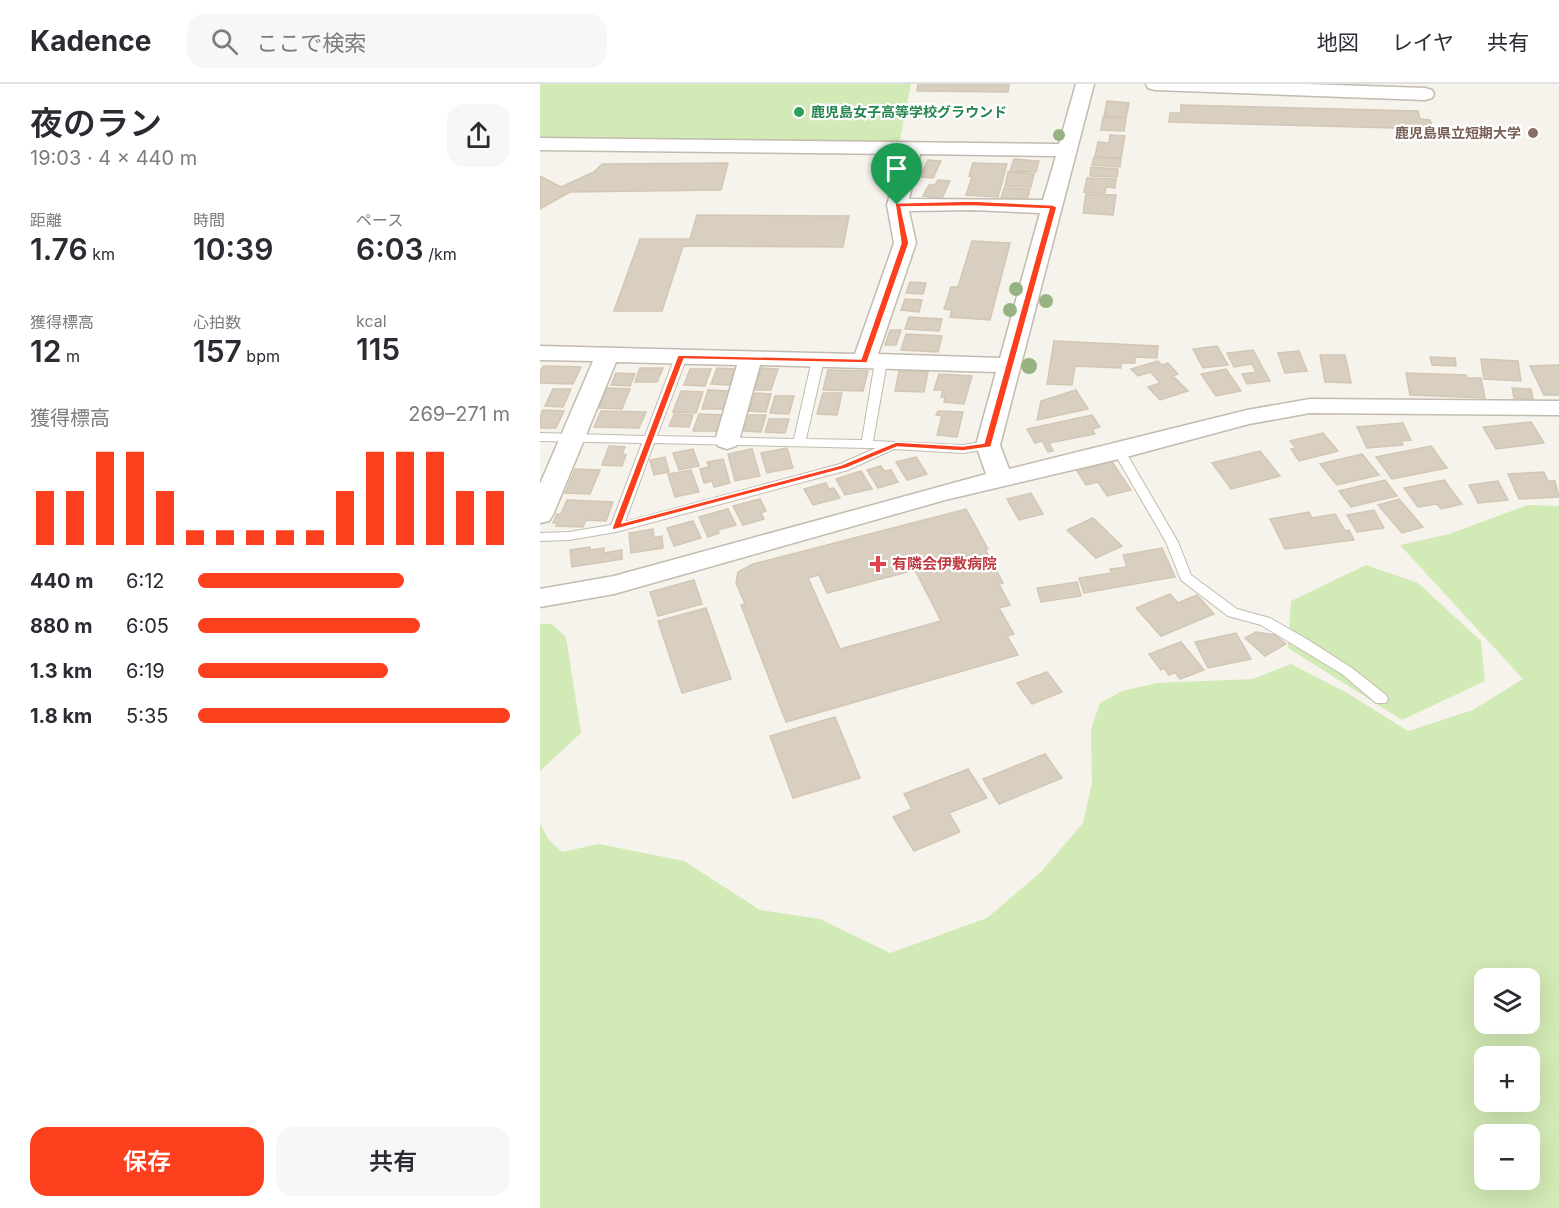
<!DOCTYPE html>
<html lang="ja">
<head>
<meta charset="utf-8">
<style>
  :root { --surface:#fff; --page:#f7f7f7; --text:#2b2b33; --muted:#7c7c81; --line:#e1e1e2; --accent:#fc3f1d }
  body { margin:0; font-family:Inter,"Noto Sans JP",sans-serif; background:var(--page); color:var(--text); height:100vh; display:flex; flex-direction:column; font-size:22px; white-space:nowrap }
  * { box-sizing:border-box; margin:0 }
  p { font-size:20px; color:var(--muted) }
  .icon { flex:none; width:33px; height:33px; fill:none; stroke:currentColor; stroke-width:2; stroke-linecap:round; stroke-linejoin:round }
  .map { position:relative; flex:1; overflow:hidden }
  .drawer { display:flex; flex-direction:column; background:var(--surface); width:540px }
  .drawer>* { flex:none }
  .controls { position:absolute; left:934px; top:884px; display:grid; gap:12px }
  .controls a { display:grid; place-items:center; width:66px; height:66px; border-radius:12px; background:var(--surface); box-shadow:0 6px 24px #0002; font-size:30px }
  .pin { position:absolute; display:grid; place-items:center; width:51px; height:51px; color:#fff; margin:-62px -26px; border-radius:50% 50% 50% 0; rotate:-45deg; box-shadow:0 0 6px #0007 }
  .pin .icon { rotate:45deg }
  .round { display:grid; place-items:center; flex:none; width:63px; height:63px; border-radius:18px; background:var(--page) }
  .headline { display:flex; align-items:center; justify-content:space-between; height:102px; padding:0 30px }
  h1 { font-size:33px; font-weight:600; line-height:45px }
  .figures { display:grid; grid-template-columns:repeat(3,1fr); gap:9px; height:102px; padding:6px 30px }
  .figures div { display:grid; align-content:center }
  .figures b { font-size:30px; font-weight:600 }
  .figures small { font-size:16px; font-weight:400 }
  .figures p { font-size:16px }
  .chart { height:168px; padding:12px 30px }
  .chart p { display:flex; justify-content:space-between }
  .chart svg { width:100%; height:108px; margin-top:6px; stroke:var(--accent); stroke-width:6 }
  .action { display:flex; gap:12px; margin-top:auto; padding:12px 30px }
  .action a { flex:1; height:69px; border-radius:18px; background:var(--accent); color:#fff; font-size:24px; font-weight:600; line-height:69px; text-align:center }
  .action a+a { background:var(--page); color:var(--text) }
  ul { padding:0 30px; list-style:none; font-size:20px }
  li { display:grid; grid-template-columns:96px 72px 1fr; align-items:center; height:45px }
  li i { height:15px; border-radius:8px; background:var(--accent) }
  header { display:flex; align-items:center; gap:36px; box-sizing:border-box; height:84px; padding:0 30px; background:var(--surface); border-bottom:2px solid var(--line) }
  header strong { font-size:28px }
  nav { display:flex; gap:33px; margin-inline-start:auto; font-size:21px }
  .search { width:420px; height:54px; background:var(--page); display:flex; align-items:center; gap:15px; box-sizing:border-box; padding:0 21px; border-radius:18px; color:var(--muted); font-size:22px }
  main { display:flex; flex:1; min-height:0 }
  .map>svg:first-child { display:block }
  .green { fill:#d2eab5; fill-rule:evenodd }
  .building { fill:#d8cfc1; stroke:#d3c7b4; stroke-width:1.5; fill-rule:evenodd }
  .lines { fill:none; stroke-linecap:round; stroke-linejoin:round }
  .service-casing { stroke:#c2bbae; stroke-width:2 }
  .minor-casing { stroke:#c2bbae; stroke-width:3 }
  .service { fill:#fff; fill-rule:evenodd }
  .minor { fill:#fff; fill-rule:evenodd }
  .tree { fill:#97b381 }
  .route { fill:#fc3f1d; stroke:#fff; stroke-width:1.5; fill-rule:evenodd }
  .leisure-dot { fill:#2e9e5b; stroke:#fff; stroke-width:2 }
  .education-dot { fill:#8d6e63; stroke:#fff; stroke-width:2 }
  .health-dot { fill:#e0444e; stroke:#fff; stroke-width:2 }
  .labels { text-anchor:middle; stroke-width:4.5; stroke-linejoin:round; paint-order:stroke }
  .far-leisure-label { font-size:14px; font-weight:bold; fill:#27864d; stroke:#fff; text-anchor:start }
  .far-education-label { font-size:14px; font-weight:bold; fill:#785e54; stroke:#fff; text-anchor:end }
  .health-label { font-size:15px; font-weight:bold; fill:#be3a42; stroke:#fff; text-anchor:start }
</style>
</head>
<body>
<header>
<strong>Kadence</strong>
<div class="search"><svg class="icon" aria-label="search" viewBox="0 0 24 24"><circle cx="10" cy="10" r="6"/><path d="M15 15l6 6"/></svg>ここで検索</div>
<nav><a>地図</a><a>レイヤ</a><a>共有</a></nav>
</header>
<main>
<section class="drawer">
<div class="headline"><div><h1>夜のラン</h1><p>19:03 · 4 × 440 m</p></div><a class="round"><svg class="icon" aria-label="share" viewBox="0 0 24 24"><path d="M12 15V3M7 8l5-5 5 5M5 13v7h14v-7"/></svg></a></div>
<div class="figures">
<div><p>距離</p><b>1.76<small> km</small></b></div>
<div><p>時間</p><b>10:39</b></div>
<div><p>ペース</p><b>6:03<small> /km</small></b></div>
</div>
<div class="figures">
<div><p>獲得標高</p><b>12<small> m</small></b></div>
<div><p>心拍数</p><b>157<small> bpm</small></b></div>
<div><p>kcal</p><b>115</b></div>
</div>
<div class="chart"><p><span>獲得標高</span>269–271 m</p>
<svg viewBox="0 0 160 44" preserveAspectRatio="none"><path d="M5 44V22M15 44V22M25 44V6M35 44V6M45 44V22M55 44V38M65 44V38M75 44V38M85 44V38M95 44V38M105 44V22M115 44V6M125 44V6M135 44V6M145 44V22M155 44V22"/></svg>
</div>
<ul>
<li><b>440 m</b>6:12<i style="width:66%"></i></li>
<li><b>880 m</b>6:05<i style="width:71%"></i></li>
<li><b>1.3 km</b>6:19<i style="width:61%"></i></li>
<li><b>1.8 km</b>5:35<i style="width:100%"></i></li>
</ul>
<div class="action"><a>保存</a><a>共有</a></div>
</section>
<div class="map">
<svg width="1019" height="1124" viewBox="0 0 1019 1124">
  <rect width="100%" height="100%" fill="#f6f3ec"/>
  <path class="green" d="M0,0H371L359,60L0,55Z
    M988,421L1019,422V1124H0V740L9,756L22,768L59,760L144,777L220,826L280,835L350,869L447,834L501,788L543,739L552,699L551,645L560,619L582,607L617,599L713,595L751,580L809,610L868,647L933,626L983,595L860,461L909,450ZM945,894H990V939H945ZM945,972H990V1017H945ZM945,1050H990V1095H945Z
    M826,481L878,499L941,557L945,597L862,636L748,564L751,517Z
    M0,540H12L26,553L41,649L0,687Z"/>
  <path class="building" d="M378,0H469L468,8L377,7Z
    M567,17L589,19L586,34L564,32Z
    M641,21L878,27L880,35L890,36L893,45L629,38L630,29H641Z
    M563,33L586,34L584,47L561,46Z
    M570,51L585,52L581,74L555,73L558,58L569,59Z
    M554,73L581,75L580,83L552,81Z
    M474,75L499,77L496,88L470,87Z
    M388,76L401,77L393,94L380,93Z
    M188,79L181,106L30,108L0,125V92L21,103L54,88L62,80Z
    M433,79L467,80L458,113L426,111L432,93L429,92Z
    M551,83L578,85L577,93L550,92Z
    M468,88L494,90L491,103L465,102Z
    M547,94L576,95L575,104L566,103L565,109L544,108Z
    M398,96L410,97L402,114L383,112L389,101H395Z
    M464,104L490,105L487,116L461,114Z
    M546,110L576,111L573,131L543,129Z
    M157,131L309,132L303,163L143,162L122,227H74L100,155H150Z
    M432,157L470,159L450,236L410,233L412,226L404,225L411,203H418Z
    M370,198L386,199L383,210L366,209Z
    M365,215L382,216L379,228L361,226Z
    M369,233L402,235L399,247L365,245Z
    M350,246H361L356,261H345Z
    M366,250L402,252L398,268L361,266Z
    M514,257L618,262L617,274L595,273V279H581V284L535,282L532,301L507,300Z
    M677,262L688,281L663,284L653,265Z
    M713,266L730,297L707,300L702,290L716,288L712,280L694,283L687,269Z
    M759,267L767,287L745,289L738,269Z
    M780,271H805L811,299L785,298Z
    M890,273L915,274L916,282L892,281Z
    M941,275L978,277L981,297L944,295Z
    M618,277L622,281L628,279L638,290L633,292L648,307L620,316L608,303L620,299L611,288L598,292L591,285Z
    M1019,281V311H1004L990,282Z
    M4,282L41,283L33,300L0,299V287Z
    M100,284H123L117,298H95Z
    M177,284L195,285L190,301L171,300Z
    M221,284L238,285L231,306H215Z
    M150,285H171L165,302L144,301Z
    M686,285L701,307L676,312L661,290Z
    M288,286L328,287L323,307L283,306Z
    M359,287L388,288L384,308L355,307Z
    M76,289L95,290L90,302L71,301Z
    M866,289L926,291L927,294H941L945,314L870,311Z
    M399,290L432,292L424,320L404,318L405,313H401L403,306H394Z
    M67,304L90,305L82,325L59,324Z
    M972,304L991,305L993,315L974,314Z
    M13,305H31L23,323L5,322Z
    M168,306L189,307L183,325H162Z
    M536,306L548,325L497,336L501,317Z
    M141,307L163,308L156,329L133,328Z
    M215,309L231,310L226,328L209,327Z
    M283,309H302L297,331L277,330Z
    M235,312H254L249,330L230,329Z
    M3,326L24,327L16,344H0V333Z
    M61,327L106,328L99,344L54,343Z
    M398,327L423,328L417,353L397,351L402,332L396,331Z
    M134,330L153,331L149,343L129,342Z
    M159,330L183,331L177,347H153Z
    M209,331H226L221,348L204,347Z
    M552,331L560,343L552,345L555,350L509,359L513,367L508,368L502,357L495,359L487,345Z
    M229,335H249L245,349L225,348Z
    M991,338L1004,359L956,365L943,343Z
    M863,339L871,356L861,357L863,361L827,364L817,343Z
    M783,349L798,367L759,377L751,365L756,364L750,357Z
    M69,362L85,363L82,370L86,371L82,382L62,381Z
    M891,362L907,384L852,395L836,373Z
    M247,364L253,384L227,389L221,369Z
    M153,365L159,382L139,386L133,369Z
    M212,365L220,392L195,397L188,370Z
    M720,367L740,392L691,405L672,379Z
    M822,370L839,391L797,401L780,380Z
    M125,373L129,388L114,391L110,376Z
    M376,373L387,390L367,396L356,378Z
    M183,375L190,399L174,403L172,397L164,399L160,385L169,383L167,378Z
    M572,378L591,406L567,412L558,398L546,401L537,387Z
    M341,382L344,387L351,386L358,398L338,404L327,386Z
    M35,385L60,386L50,410L25,409Z
    M151,386L159,408L135,413L128,390Z
    M321,387L332,405L305,411L296,395Z
    M1004,388L1008,397H1015L1019,413L979,415L968,390Z
    M845,396L857,412L811,423L799,407Z
    M904,396L922,420L901,425L897,420L878,423L864,404Z
    M958,397L968,416L938,419L929,401Z
    M286,399L289,405L294,404L300,414L273,421L264,405Z
    M491,409L503,430L479,436L467,415Z
    M220,415L226,427L221,429L224,435L203,441L193,422Z
    M859,415L883,443L862,449L838,421Z
    M27,416L73,418L66,437L46,436L43,443L16,442L18,439H13L17,430H21Z
    M188,425L196,441L178,446L179,449L168,453L159,433Z
    M426,425L448,465H445L463,499L459,500L470,521L459,524L474,550L467,552L478,571L246,638L201,521L205,520L196,499L198,488L213,480ZM375,486L401,537L300,565L268,494L279,491L287,509Z
    M834,426L844,444L817,448L807,431Z
    M769,428L772,434L795,430L805,447L809,446L814,456L745,465L730,435Z
    M553,434L582,462L556,474L527,446Z
    M153,437L161,454L134,462L127,444Z
    M113,445L114,454L122,452L123,464L91,469L89,449Z
    M50,463V466L64,464V469L82,466V475L32,483L30,466Z
    M622,464L635,493L544,509L539,494L572,489L570,485L587,483L583,471Z
    M154,496L162,520L118,532L110,508Z
    M537,498L541,512L501,518L497,504Z
    M630,510L638,519L657,511L674,530L621,552L596,524Z
    M166,524L191,595L142,609L118,537Z
    M716,548L735,551L746,560L725,572L705,554Z
    M696,549L711,575L668,584L655,558Z
    M641,558L664,586L640,595L635,588L629,591L624,584L621,586L609,570Z
    M507,588L522,608L492,620L477,599Z
    M295,633L320,694L253,714L230,652Z
    M505,670L522,694L459,720L443,695Z
    M428,685L447,714L409,729L420,748L374,767L353,733L372,725L364,710Z"/>
  <g class="lines">
    <defs>
      <path id="service" d="M141,270L147,273L117,352L254,355L272,276L278,273L284,276L266,355L322,356L335,278L341,275L347,278L333,357L423,361L448,357L454,361L448,365L423,369L354,365L308,386L76,448L29,456L0,457V449L29,448L71,441L102,359L0,357V349L105,352L135,273ZM114,359L327,364H336L300,380L85,438Z
        M579,363L585,367L638,458L651,491L697,525L730,534L765,554L812,584L846,611L848,615L846,619H836L802,590L721,541L688,532L641,496L626,458L573,367Z"/>
      <path id="minor" d="M536,0H554L460,361L469,385L707,326L770,315L1019,317V331L770,329L709,340L579,375L405,416L74,510L0,523V505L74,492L446,390L436,361L456,288L220,281L199,357L196,362L187,365L178,362L175,357L197,281L76,278L13,431L9,437L0,439V400L53,277L0,276V262L315,270L354,159L347,121L361,70L0,66V54L519,60ZM380,70L516,72L503,116L369,115ZM432,126L500,129L460,274L338,270L376,159L369,127Z
        M606,0H765L885,4L892,6L894,10L892,14L885,16L615,6L608,4Z"/>
    </defs>
    <use href="#service" class="service-casing"/>
    <use href="#minor" class="minor-casing"/>
    <use href="#service" class="service"/>
    <use href="#minor" class="minor"/>
  </g>
  <g class="tree">
    <circle cx="519" cy="51" r="6"/>
    <circle cx="476" cy="205" r="7"/>
    <circle cx="506" cy="217" r="7"/>
    <circle cx="470" cy="226" r="7"/>
    <circle cx="489" cy="282" r="8"/>
  </g>
  <path class="route" d="M432,117L513,121L517,123L451,363L423,367L357,363L307,384L73,446L72,444L138,271L321,275L361,159L355,119ZM432,122L509,125L444,359L423,362L356,358L301,381L82,439L144,275L327,279L369,159L361,123Z"/>
  <circle class="leisure-dot" cx="259" cy="28" r="6"/>
  <circle class="education-dot" cx="993" cy="49" r="6"/>
  <path class="health-dot" d="M335 471h6v6h6v6h-6v6h-6v-6h-6v-6h6z"/>
  <g class="labels">
    <g class="far-leisure-label">
      <text x="271" y="33">鹿児島女子高等学校グラウンド</text>
    </g>
    <g class="far-education-label">
      <text x="981" y="54">鹿児島県立短期大学</text>
    </g>
    <g class="health-label">
      <text x="352" y="485">有隣会伊敷病院</text>
    </g>
  </g>
</svg>
<div class="controls">
<a><svg class="icon" aria-label="layers" viewBox="0 0 24 24"><path d="M12 4l9 5-9 5-9-5zM3 14l9 5 9-5"/></svg></a>
<a>+</a>
<a>−</a>
</div>
<div class="pin" style="left:357px;top:121px;background:#1e9e55"><svg class="icon" aria-label="arrive" viewBox="0 0 24 24"><path d="M6 21V4h12l-3 4 3 4H6"/></svg></div>
</div>
</main>
</body>
</html>
